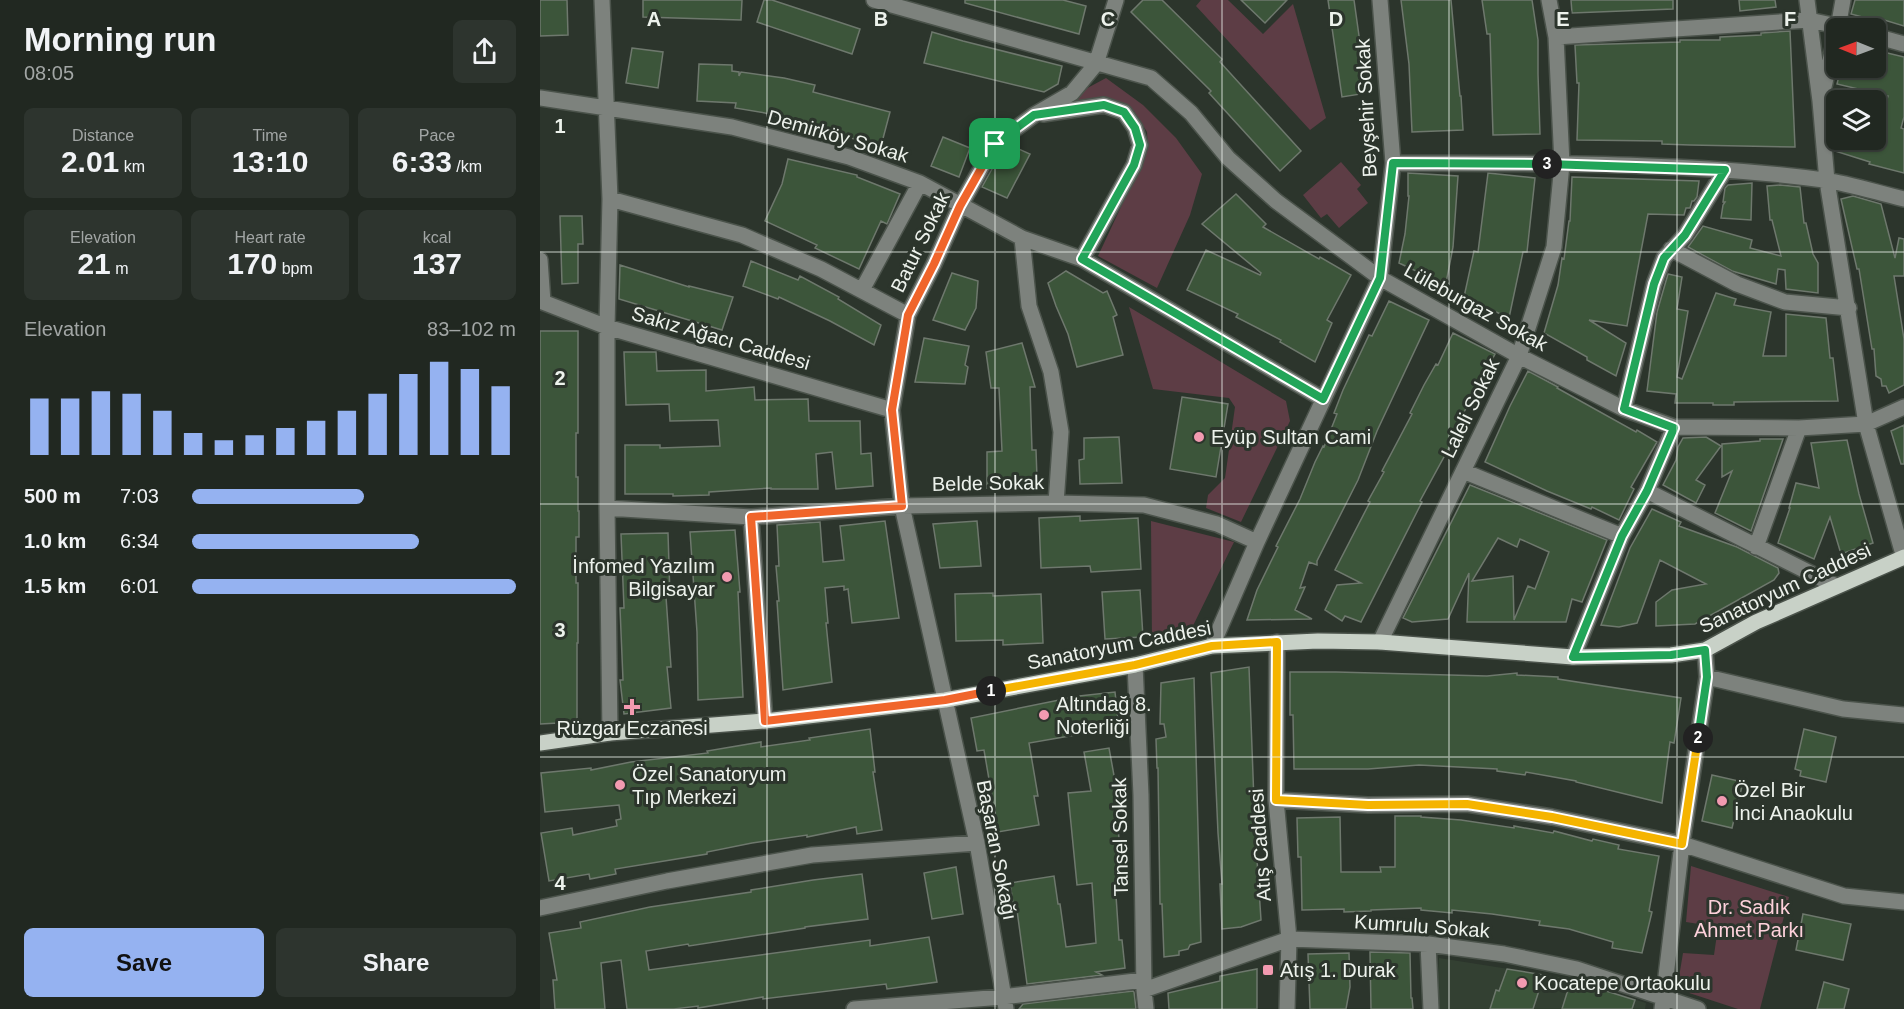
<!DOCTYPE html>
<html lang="en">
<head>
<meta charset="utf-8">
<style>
  :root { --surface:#212821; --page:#2d342e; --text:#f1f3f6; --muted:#a2a6a5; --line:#3e443f; --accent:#95b2f1 }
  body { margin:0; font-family:Helvetica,sans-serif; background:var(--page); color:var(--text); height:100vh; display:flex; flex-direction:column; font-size:22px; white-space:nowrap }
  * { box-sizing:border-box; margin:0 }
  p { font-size:20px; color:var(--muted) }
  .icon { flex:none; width:33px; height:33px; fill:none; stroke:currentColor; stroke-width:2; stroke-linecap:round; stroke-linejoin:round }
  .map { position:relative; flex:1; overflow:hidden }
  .side { display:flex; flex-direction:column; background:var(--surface); width:540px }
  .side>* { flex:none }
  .needle { width:39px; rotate:271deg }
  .tools { position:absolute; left:1286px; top:18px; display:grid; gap:12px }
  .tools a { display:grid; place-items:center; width:60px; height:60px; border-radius:9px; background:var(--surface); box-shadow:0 2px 4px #0004,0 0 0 2px var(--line); font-size:30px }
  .pin { position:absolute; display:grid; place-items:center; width:51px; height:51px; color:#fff; margin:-26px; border-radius:12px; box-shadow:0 3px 9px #0006 }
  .km { position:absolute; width:30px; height:30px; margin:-15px; border-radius:50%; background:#222; color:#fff; font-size:16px; line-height:30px; text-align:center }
  .round { display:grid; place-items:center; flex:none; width:63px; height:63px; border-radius:9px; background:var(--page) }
  .head { display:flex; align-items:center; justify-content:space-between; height:102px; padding:0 24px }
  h1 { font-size:33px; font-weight:700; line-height:45px }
  .stats { display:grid; grid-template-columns:repeat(3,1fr); gap:9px; height:102px; padding:6px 24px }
  .stats div { display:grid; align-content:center; border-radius:9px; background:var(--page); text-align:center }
  .stats b { font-size:30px; font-weight:700 }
  .stats small { font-size:16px; font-weight:400 }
  .stats p { font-size:16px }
  .chart { height:168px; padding:12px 24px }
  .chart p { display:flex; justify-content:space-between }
  .chart svg { width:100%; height:108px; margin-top:6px; stroke:var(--accent); stroke-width:6 }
  .cta { display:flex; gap:12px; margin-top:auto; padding:12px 24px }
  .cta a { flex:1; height:69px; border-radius:9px; background:var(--accent); color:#111; font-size:24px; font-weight:700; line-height:69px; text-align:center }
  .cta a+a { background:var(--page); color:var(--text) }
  ul { padding:0 24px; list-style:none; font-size:20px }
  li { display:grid; grid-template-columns:96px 72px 1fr; align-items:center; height:45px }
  li i { height:15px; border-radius:8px; background:var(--accent) }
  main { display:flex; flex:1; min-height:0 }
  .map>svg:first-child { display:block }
  .built { fill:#334032 }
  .green { fill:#5d3d45 }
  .building { fill:#3c553a; stroke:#6e786d; stroke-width:1.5; fill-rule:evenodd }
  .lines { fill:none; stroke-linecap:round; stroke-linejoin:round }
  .minor-casing { stroke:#4b534b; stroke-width:18 }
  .major-casing { stroke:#4b534b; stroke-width:18 }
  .minor { stroke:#7d827d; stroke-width:15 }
  .major { stroke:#c8d1c7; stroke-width:15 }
  .split-1-casing { stroke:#fff; stroke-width:12 }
  .split-2-casing { stroke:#fff; stroke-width:12 }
  .split-3-casing { stroke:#fff; stroke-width:12 }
  .split-4-casing { stroke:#fff; stroke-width:12 }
  .split-1 { stroke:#f0652b; stroke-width:8 }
  .split-2 { stroke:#f5b400; stroke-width:8 }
  .split-3 { stroke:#22a559; stroke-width:8 }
  .split-4 { stroke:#22a559; stroke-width:8 }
  .grid { fill:none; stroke:#edf2ec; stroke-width:1.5; stroke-opacity:0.55 }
  .poi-dot { fill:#f29ab0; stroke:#2c352c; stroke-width:2 }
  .labels { text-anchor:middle; stroke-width:6; stroke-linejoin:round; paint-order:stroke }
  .street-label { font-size:20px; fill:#edf2ec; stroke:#2c352c }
  .poi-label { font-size:20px; fill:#edf2ec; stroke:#2c352c; text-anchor:start }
  .park-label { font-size:20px; fill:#fdd1db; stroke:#2c352c }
  .grid-label { font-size:20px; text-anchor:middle; font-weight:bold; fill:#edf2ec; stroke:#2c352c; stroke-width:6; stroke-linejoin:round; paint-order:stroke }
</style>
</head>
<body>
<main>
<section class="side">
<div class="head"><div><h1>Morning run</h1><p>08:05</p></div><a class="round"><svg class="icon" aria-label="share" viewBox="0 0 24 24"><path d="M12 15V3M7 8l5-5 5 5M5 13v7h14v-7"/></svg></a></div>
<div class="stats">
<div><p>Distance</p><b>2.01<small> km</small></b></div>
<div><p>Time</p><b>13:10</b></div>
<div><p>Pace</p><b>6:33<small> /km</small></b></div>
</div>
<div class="stats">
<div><p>Elevation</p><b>21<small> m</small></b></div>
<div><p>Heart rate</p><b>170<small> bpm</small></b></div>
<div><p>kcal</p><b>137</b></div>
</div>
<div class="chart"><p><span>Elevation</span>83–102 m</p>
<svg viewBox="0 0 160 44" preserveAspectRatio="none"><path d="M5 44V21M15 44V21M25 44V18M35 44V19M45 44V26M55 44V35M65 44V38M75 44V36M85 44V33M95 44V30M105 44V26M115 44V19M125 44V11M135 44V6M145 44V9M155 44V16"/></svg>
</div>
<ul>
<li><b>500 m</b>7:03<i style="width:53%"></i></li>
<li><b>1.0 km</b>6:34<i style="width:70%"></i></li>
<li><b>1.5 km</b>6:01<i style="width:100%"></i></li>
</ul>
<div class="cta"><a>Save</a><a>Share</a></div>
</section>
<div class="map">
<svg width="1364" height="1009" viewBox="0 0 1364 1009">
  <rect width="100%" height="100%" fill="#2c352c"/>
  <path class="built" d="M899,958L1025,978L1106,1003L1105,1009H900L897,991Z"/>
  <path class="green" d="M661,0H688L723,34L753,4L786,118L770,130L656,6Z
    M566,78L603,105L636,138L662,174L650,215L617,288L558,256L608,149L607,132L594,111L577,102L523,105L540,92Z
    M801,162L821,185L817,189L828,203L799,228L787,214L781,218L763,195Z
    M589,307L746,401L750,421L701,522L666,508L668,495L685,478L695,407L689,398L613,389Z
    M611,521L694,542L647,638L612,645Z
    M1151,866L1249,897L1220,1009H1198L1137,989L1143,953L1174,955L1178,927L1146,922Z"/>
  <path class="building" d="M0,0H27L28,35L0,36Z
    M103,0H202L201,20L103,17Z
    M224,0H232L320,29L312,54L217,22Z
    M425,0H523L546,6L539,34L425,3Z
    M603,0H622L682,59L680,62L761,151L740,171L669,93L671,91L591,12Z
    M701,0H747L725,23Z
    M788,0H814L827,93L802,97Z
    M861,0H911L920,96H921L923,130L872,132L869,64Z
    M942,0H992L998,40V74L1000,134L953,135L950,34H947Z
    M1031,0H1133V9L1032,13Z
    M1199,0H1235L1236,7L1200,11Z
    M1315,0H1364V26L1341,19V22L1311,14Z
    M1250,31L1255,147L1150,145L1122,144V141L1037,140L1039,83H1037L1035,45L1140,42V40H1180V37L1221,35V33Z
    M392,32L423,41L522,66L518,84L504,92L384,63Z
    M92,48L123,52L118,88L86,83Z
    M1335,50L1364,57V117L1361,128L1364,129V173L1329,164L1330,162L1295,151L1296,140H1335L1348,96L1297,84L1301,68H1335Z
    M159,64L192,65V71L199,72V76L201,72L244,78L275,85L273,92L350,112L341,146L311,138L266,121V123L225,113L195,108L196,103L157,101Z
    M403,137L430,148L419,177L391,166Z
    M470,145L490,154L467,198L442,187L462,151Z
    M248,159L317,175V177L360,194L347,224L341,221L319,269L275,248L277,245L225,221L242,184Z
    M868,173L918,176L913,247L906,283L891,278L859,263L865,234L869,196H868Z
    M948,173L995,178L987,252H983L969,318L924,297L934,251L938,252Z
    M1032,177L1159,181L1157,197L1154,201H1152L1150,208H1146L1144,215L1108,214L1087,326L1049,320L1086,343L1076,376L1047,360V357L1004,333L1018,285L1022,258L1024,259L1029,221H1030Z
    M1212,183L1211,220L1181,218L1183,205L1185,202H1183L1185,188L1188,185Z
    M1240,185L1260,187L1264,223H1266L1273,254L1278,263V293L1246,289L1245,270L1238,269L1236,284L1192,271L1148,247L1163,226L1212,240L1210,248L1241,256L1232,220H1230L1227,186Z
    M696,194L726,224L723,227L779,259L780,257L811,275L787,320L792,323L775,362L740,342L741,340L696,317L698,314L647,290L666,250L720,275L721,273L662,224Z
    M1313,196L1341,204L1355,258L1359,238L1364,239V276H1354L1364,339V385L1349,393L1346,386H1342L1341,379L1336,376L1334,349H1332L1319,269H1317L1301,199Z
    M20,216H42L43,244H38V283L22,284Z
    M211,261L258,280L260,276L299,297L298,299L341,325L334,345L290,321L239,297L238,299L203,286Z
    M80,265L149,287V286L193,297L182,330L79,299Z
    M526,271L563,293L567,291L577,315L573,317L583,355L537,367L528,334L516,306L508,283Z
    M412,273L438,281L436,308L425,330L393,320Z
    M1128,274L1142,277L1137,309L1148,311L1137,377L1142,379L1176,293L1196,299L1194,305L1231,312L1223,356H1246V314L1286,318L1290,358H1293L1298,401L1194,402V405H1173V403H1135L1136,394L1107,391L1117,312Z
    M849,301L889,320L837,431L818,480L777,561V565L769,562L760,588L765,587L755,610L772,619L707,620L717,590L738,547L736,546L760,499L775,462L783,446L784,447L797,414L794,413L803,390L829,335L832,336Z
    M0,331H38V433H36V477H38V511H39V537H36V583H38V643H37V722L0,724Z
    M913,333L955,354L923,414L909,443L911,444L880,501L882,502L821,622L805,616L802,621L785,610L797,585L821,583L795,570L830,502L828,501L844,472L842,471L872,414L870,413L884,385L896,364L898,365Z
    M384,338L429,346L425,365L428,367L425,384L375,382Z
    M482,343L495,387H490L492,450H496L497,478L493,487L447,488V452L462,451L459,388H451L446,352Z
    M84,352H116L117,371L166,370V391L214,387L215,400L268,399L269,421H320L321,454L331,453L333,486L296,489L292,452L276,454L278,489H231V488L169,492V495L133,496V494H85V445H120V448L180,446L178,420L130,421L129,404L86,405Z
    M988,371L1018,387L1017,388L1096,432L1097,430L1117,442L1091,487L1094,489L1079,520L1052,507L1051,509L1007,491L945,462L970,406Z
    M642,397L688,404L676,477L630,469Z
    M1364,425V464H1361L1351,431Z
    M579,437L582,483L540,484L539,460L544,459V438Z
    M1166,437L1181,446L1156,480L1165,485L1156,503L1123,485L1136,460L1138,447L1143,438Z
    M1220,439H1243L1211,531L1175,513L1192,471L1182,477V444L1220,441Z
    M1307,440L1319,494L1333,543L1301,554L1290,517L1274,559L1238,543L1250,508H1249L1256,483L1279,488L1271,443Z
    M930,485L1067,540L1042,602L1032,599L1026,622H927L929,573L908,619L872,622L863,618ZM958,538L977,547L980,539L1009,552L995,589L988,586L974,620L973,576L932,581Z
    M1112,509L1141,522L1139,526L1197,547L1238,568L1239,573L1234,580L1155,624L1116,626V602L1132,590L1166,584L1120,560L1097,623L1079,627L1061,625L1090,548Z
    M540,516V521L598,518L601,569L551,572L550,566L501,568L499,518Z
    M345,521L359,618L312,623L308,589L304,590V586L285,588L288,623H286L292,682L243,690L237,601H239L236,566H239L237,525L280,522L283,562L304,560L300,526Z
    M437,521L441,566L400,568L393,524Z
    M195,530L200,592H198L203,697L158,700L157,632L150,532Z
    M128,533L130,597H126L131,667H127L131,708L84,714L80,680H83L80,608H84L81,534Z
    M600,590L603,637L565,639L562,592Z
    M453,593V596L501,594L503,643L463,645V640L416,641L415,594Z
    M709,667L715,829L721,920L701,927L682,929L680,884H682L678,833L671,673Z
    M750,672H796L947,676L977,673V675L1018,677V679L1141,698L1134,743L1130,742L1122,803L1036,782V781L986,772L985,775L957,771V769L879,765L828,769H754L753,715H750Z
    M654,678L661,942L650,945L648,949L639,951V955L624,957L622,904H620L618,768H617L616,739L626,737L624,724H620L621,683Z
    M575,692L579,728L535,732V735L489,743L498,796H494L499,825L458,832L444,750L437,751L431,718L539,696Z
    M330,729L335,772H333L342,830L317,834L316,827L267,837V835L212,843L167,852V854L75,869L76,874L50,879L49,874L9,881L1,833L32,828L33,835L77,826L76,820L81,819L79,805L5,812L1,773L51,768V770L91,762L168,753L167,751L221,742V747L270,740L269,738Z
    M1264,729L1296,737L1286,782L1260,776L1261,771L1255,769Z
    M569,748L575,781L580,828H578L583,880L575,881L579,940H582L585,968L556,972L562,975L487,984L476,903H473L470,883L514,876L518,904H520L526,947L556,943L552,883L537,885L528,793L551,791L544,752Z
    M1172,775L1203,782L1192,828L1162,821Z
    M855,816H881V817L921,820L974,828V826L1013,833L1014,831L1052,841L1053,839L1079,845L1078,849L1119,856L1109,911L1112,912L1102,953L1072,948L1073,942L1029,929L999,925L1000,921L952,914L912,910V913L881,910V908L831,910V911L804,912V909L762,910L761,857H758L757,818L800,817L801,872H841L840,867H855Z
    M416,867L423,914L392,919L384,873Z
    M322,874L328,919L265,927V928L149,946L148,944L106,951L109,970L330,940V946L389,937L397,982L347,989L346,984L223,999V997L158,1008V1006L134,1009H87L81,960L61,963L65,1009H15L13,980H17L9,933L41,928L40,922L110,907L211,892V890L273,880Z
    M1263,914L1311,924L1303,960L1256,950Z
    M830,952L870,953L871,998H872L873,1009H831Z
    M809,953L810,987L806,1009H770L768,954Z
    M717,969V1009H629L628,993L680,981V976Z
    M967,969L1004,975L993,1009H950L956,990L959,991Z
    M1031,980L1095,1000L1092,1009H1022Z
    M1284,982L1309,989L1304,1009H1277Z
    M593,991L594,992L596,1009H479L483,1004Z"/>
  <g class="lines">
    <defs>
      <path id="minor" d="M62,0L70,199L67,327V508L70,733
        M334,0L611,78L651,113L688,158L736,201L840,278L979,356L1084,409L1134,427L1259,428L1326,424L1364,407
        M1267,0L1280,101L1287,181L1326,424L1364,558
        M1298,28L1303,0
        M1335,36L1364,44
        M1016,37L1269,20L1306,28
        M1283,91L1296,35
        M0,98L192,127L309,157L380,183L482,238L542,259L783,399
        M503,114L564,105L584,112L595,128L600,145L594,165L542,259
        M853,163C996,164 1142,161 1284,180C1311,184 1338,193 1364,199
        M70,199L202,235L281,269L368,315
        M482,238L489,306L511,372L521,432L516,503
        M1131,249L1197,284L1245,302L1309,308
        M0,260L3,302
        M322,290L380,183
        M0,301L67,327L352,410
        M1084,409L1114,284L1124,258L1145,235L1185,170
        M923,471L1082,536
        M1107,491L1296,586
        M67,508L211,517L362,506L516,503L604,505L677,524L717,542
        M211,517L225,721
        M1216,547L1259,428
        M737,642L736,800L749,939L747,1009
        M840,642L979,356L1014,247L1022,164L1016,37L1009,0
        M672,646L717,542L840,278L853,163L840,0
        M1033,657L1082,536L1107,491L1134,427
        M595,665L601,795L604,990L606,1009
        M1167,677L1303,709L1364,715
        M736,800L828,805L927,804L1012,817L1142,844L1304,896L1364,902
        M0,908L127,881L272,855L437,843
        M888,944L891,1009
        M604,990L749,939L888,944L964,954L1037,969L1158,1009
        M314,1009L462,997L604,980
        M466,1009L437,843L362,506L352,410L368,315L394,264L420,206L455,144L494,115L532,93L556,64L576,0
        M1122,1009L1142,844L1167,677L1165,650"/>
      <path id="major" d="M0,743L70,733L225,721L405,700L595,665L672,646L778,641L840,642L1033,657L1131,655L1165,650L1216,622L1364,557"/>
    </defs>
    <use href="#minor" class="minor-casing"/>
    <use href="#major" class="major-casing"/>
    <use href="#minor" class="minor"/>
    <use href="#major" class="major"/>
  </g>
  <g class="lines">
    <defs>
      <path id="split-1" d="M451,691L405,700L225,721L211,517L362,506L352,410L368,315L394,264L420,206L455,144"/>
      <path id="split-2" d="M451,691L595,665L672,646L737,642L736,800L828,805L927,804L1012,817L1142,844L1158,738"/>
      <path id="split-3" d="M1007,164L1185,170L1145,235L1124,258L1114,284L1084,409L1134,428L1107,491L1082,536L1033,657L1131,655L1165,650L1167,677L1158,738"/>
      <path id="split-4" d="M455,144L494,115L564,105L584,112L595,128L600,145L594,165L542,259L783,399L840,278L853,163L1007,164"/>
    </defs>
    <use href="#split-1" class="split-1-casing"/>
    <use href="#split-2" class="split-2-casing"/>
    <use href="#split-3" class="split-3-casing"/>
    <use href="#split-4" class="split-4-casing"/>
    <use href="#split-1" class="split-1"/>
    <use href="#split-2" class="split-2"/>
    <use href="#split-3" class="split-3"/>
    <use href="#split-4" class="split-4"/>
  </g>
  <path class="grid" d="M227,0V1009M455,0V1009M682,0V1009M909,0V1009M1137,0V1009M0,252H1364M0,504H1364M0,757H1364"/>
  <g class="poi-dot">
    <circle cx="659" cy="437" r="6"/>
    <circle cx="187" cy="577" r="6"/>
    <path d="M89 698h6v6h6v6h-6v6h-6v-6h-6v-6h6z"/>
    <circle cx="504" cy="715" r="6"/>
    <circle cx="80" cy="785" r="6"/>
    <circle cx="1182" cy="801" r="6"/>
    <rect x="722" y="964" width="12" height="12" rx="3"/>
    <circle cx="982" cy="983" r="6"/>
  </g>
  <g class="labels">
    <g class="street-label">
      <text transform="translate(826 108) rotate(-93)" y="7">Beyşehir Sokak</text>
      <text transform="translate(298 136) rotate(16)" y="7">Demirköy Sokak</text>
      <text transform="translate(380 242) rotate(-64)" y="7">Batur Sokak</text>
      <text transform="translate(936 307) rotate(29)" y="7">Lüleburgaz Sokak</text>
      <text transform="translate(181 338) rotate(16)" y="7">Sakız Ağacı Caddesi</text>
      <text transform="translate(930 408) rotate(-64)" y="7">Laleli Sokak</text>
      <text transform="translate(448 483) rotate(-1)" y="7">Belde Sokak</text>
      <text transform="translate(1245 588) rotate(-25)" y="7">Sanatoryum Caddesi</text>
      <text transform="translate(579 645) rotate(-11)" y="7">Sanatoryum Caddesi</text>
      <text transform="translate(580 837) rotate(-91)" y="7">Tansel Sokak</text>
      <text transform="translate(720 845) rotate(-94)" y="7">Atış Caddesi</text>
      <text transform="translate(457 850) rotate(79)" y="7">Başaran Sokağı</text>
      <text transform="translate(882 926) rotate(4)" y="7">Kumrulu Sokak</text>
    </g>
    <g class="poi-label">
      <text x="671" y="444">Eyüp Sultan Cami</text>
      <text x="175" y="573" text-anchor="end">İnfomed Yazılım<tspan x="175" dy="23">Bilgisayar</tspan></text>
      <text x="516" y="711">Altındağ 8.<tspan x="516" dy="23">Noterliği</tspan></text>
      <text x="92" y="735" text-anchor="middle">Rüzgar Eczanesi</text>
      <text x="92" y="781">Özel Sanatoryum<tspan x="92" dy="23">Tıp Merkezi</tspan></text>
      <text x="1194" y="797">Özel Bir<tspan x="1194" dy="23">İnci Anaokulu</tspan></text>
      <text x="740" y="977">Atış 1. Durak</text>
      <text x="994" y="990">Kocatepe Ortaokulu</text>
    </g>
    <g class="park-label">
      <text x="1209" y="914">Dr. Sadık<tspan x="1209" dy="23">Ahmet Parkı</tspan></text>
    </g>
  </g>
  <g class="grid-label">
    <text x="114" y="26">A</text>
    <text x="341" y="26">B</text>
    <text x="568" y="26">C</text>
    <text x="796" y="26">D</text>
    <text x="1023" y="26">E</text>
    <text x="1250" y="26">F</text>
    <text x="20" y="133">1</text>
    <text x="20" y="385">2</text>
    <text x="20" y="637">3</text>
    <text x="20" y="890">4</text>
  </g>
</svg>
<div class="tools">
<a><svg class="needle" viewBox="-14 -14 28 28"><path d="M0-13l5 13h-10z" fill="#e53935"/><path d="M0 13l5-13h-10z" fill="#a2a6a5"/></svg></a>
<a><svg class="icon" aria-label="layers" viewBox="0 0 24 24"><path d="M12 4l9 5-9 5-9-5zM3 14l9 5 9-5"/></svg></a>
</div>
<div class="pin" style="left:455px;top:144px;background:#1e9e55"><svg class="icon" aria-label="arrive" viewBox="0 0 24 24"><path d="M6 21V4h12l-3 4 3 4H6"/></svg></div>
<b class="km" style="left:451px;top:691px">1</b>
<b class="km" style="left:1158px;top:738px">2</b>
<b class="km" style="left:1007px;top:164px">3</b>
</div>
</main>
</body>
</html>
